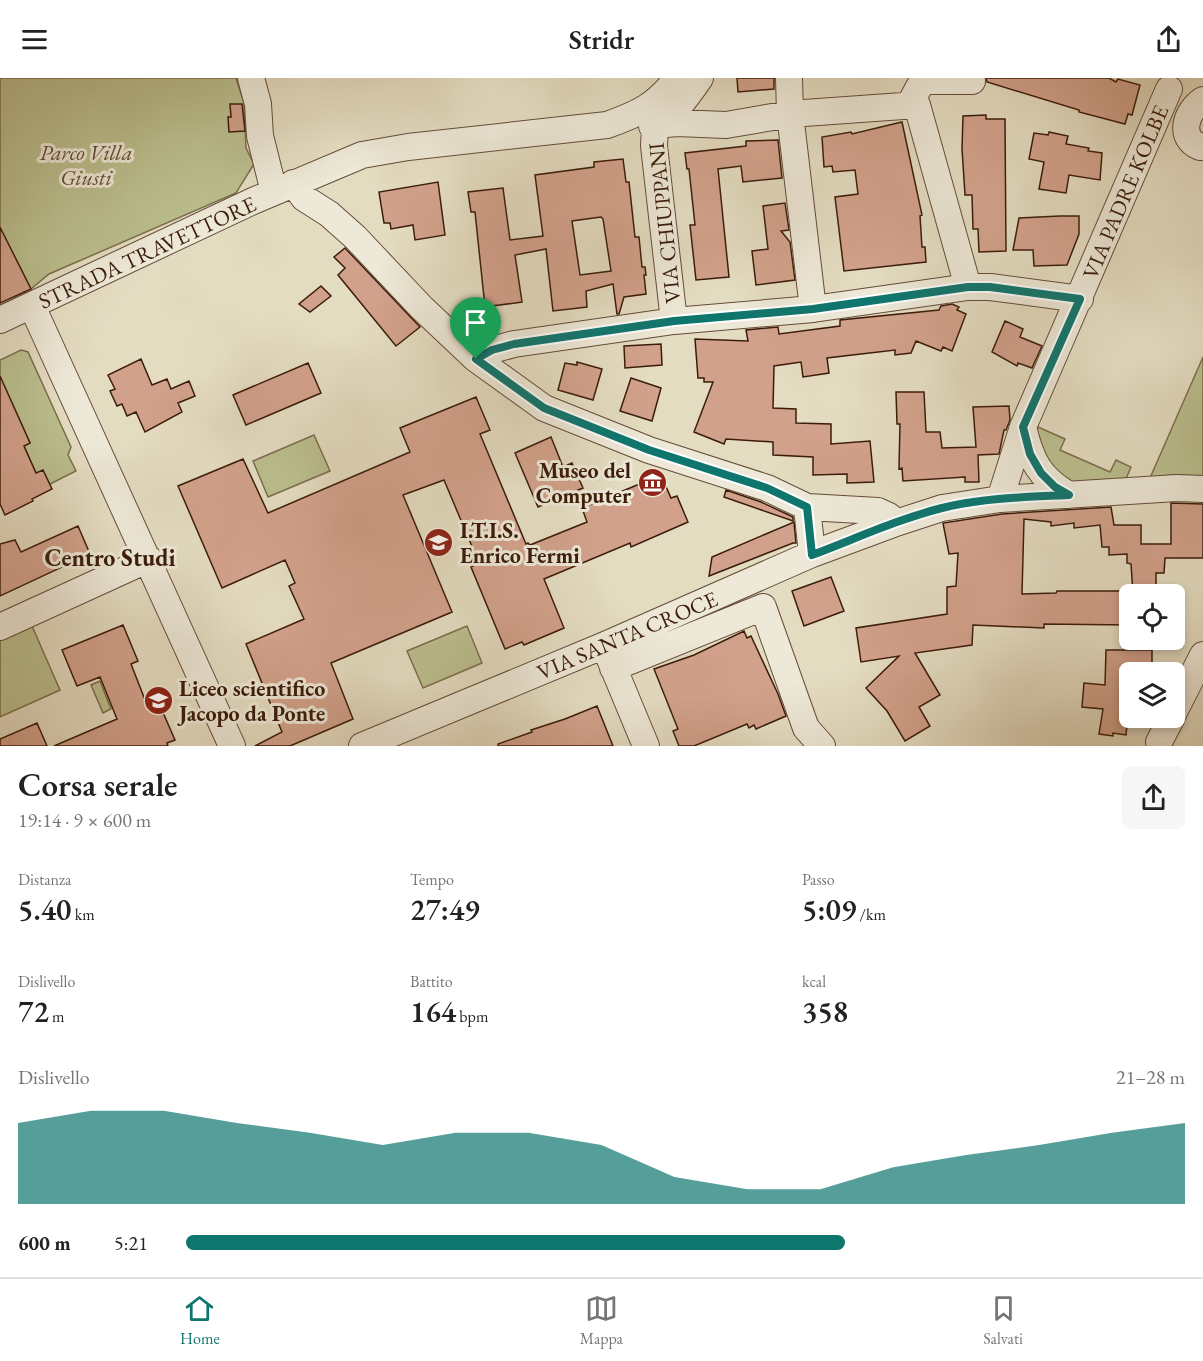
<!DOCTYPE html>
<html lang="it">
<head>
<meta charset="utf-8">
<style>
  :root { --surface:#fff; --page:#f6f6f6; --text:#222; --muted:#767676; --line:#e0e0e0; --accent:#0f766e }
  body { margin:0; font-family:"EB Garamond",serif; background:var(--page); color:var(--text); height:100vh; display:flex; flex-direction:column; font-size:22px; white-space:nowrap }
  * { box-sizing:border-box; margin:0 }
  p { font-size:20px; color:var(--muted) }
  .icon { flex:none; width:33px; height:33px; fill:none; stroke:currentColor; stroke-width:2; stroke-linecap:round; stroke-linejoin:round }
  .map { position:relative; height:668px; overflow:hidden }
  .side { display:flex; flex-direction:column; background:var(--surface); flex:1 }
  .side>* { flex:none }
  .controls { position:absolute; left:1119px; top:506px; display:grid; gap:12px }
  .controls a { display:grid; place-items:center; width:66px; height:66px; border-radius:9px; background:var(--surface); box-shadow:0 3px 9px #0003; font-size:30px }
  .pin { position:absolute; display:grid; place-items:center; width:51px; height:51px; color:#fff; margin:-62px -26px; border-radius:50% 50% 50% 0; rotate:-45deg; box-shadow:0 0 6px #0007 }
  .pin .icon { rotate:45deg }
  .round { display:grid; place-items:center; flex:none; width:63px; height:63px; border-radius:9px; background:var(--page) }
  .overview { display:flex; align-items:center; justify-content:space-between; height:102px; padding:0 18px }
  h1 { font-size:33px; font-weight:600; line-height:45px }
  .figures { display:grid; grid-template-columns:repeat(3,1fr); gap:9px; height:102px; padding:6px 18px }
  .figures div { display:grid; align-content:center }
  .figures b { font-size:30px; font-weight:600 }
  .figures small { font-size:16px; font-weight:400 }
  .figures p { font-size:16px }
  .chart { height:168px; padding:12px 18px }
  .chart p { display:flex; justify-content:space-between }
  .chart svg { width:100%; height:108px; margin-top:6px; fill:var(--accent); opacity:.7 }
  ul { padding:0 18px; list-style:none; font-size:20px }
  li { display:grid; grid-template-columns:96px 72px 1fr; align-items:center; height:45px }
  li i { height:15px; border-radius:8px; background:var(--accent) }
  header { display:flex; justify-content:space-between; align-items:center; height:78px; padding:0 18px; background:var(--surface); font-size:27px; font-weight:600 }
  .tab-bar { display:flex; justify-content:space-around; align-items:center; height:84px; border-top:2px solid var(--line); background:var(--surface); font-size:16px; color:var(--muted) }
  .tab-bar a { display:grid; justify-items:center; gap:3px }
  .tab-bar .on { color:var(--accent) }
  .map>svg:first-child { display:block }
  .green { fill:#bbbe8e; stroke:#7b6d4c; stroke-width:1.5 }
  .building { fill:#d2a18b; stroke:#3b1c0a; stroke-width:1.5; fill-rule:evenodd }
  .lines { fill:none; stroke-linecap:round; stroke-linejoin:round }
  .minor-casing { stroke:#654c38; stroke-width:28 }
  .minor { stroke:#ede8d7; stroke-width:26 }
  .route-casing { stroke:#fff; stroke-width:12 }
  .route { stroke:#0f766e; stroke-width:8 }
  .labels { text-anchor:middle; stroke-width:6; stroke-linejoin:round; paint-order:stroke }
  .park-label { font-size:22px; font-style:italic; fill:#614d32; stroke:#ede8d7 }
  .street-label { font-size:22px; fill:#3b1c0a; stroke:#ede8d7 }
  .poi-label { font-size:22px; font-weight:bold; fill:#3b1c0a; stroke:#ede8d7; text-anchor:start }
  .neighbourhood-label { font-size:24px; font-weight:bold; fill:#3b1c0a; stroke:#ede8d7 }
</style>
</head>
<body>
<header><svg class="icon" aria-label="menu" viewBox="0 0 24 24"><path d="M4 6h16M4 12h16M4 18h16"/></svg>Stridr<svg class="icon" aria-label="share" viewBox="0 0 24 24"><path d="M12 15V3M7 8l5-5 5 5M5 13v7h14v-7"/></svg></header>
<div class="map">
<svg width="1203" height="668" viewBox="0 0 1203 668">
  <rect width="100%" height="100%" fill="#e4dcc1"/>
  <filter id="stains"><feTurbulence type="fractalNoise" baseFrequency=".00333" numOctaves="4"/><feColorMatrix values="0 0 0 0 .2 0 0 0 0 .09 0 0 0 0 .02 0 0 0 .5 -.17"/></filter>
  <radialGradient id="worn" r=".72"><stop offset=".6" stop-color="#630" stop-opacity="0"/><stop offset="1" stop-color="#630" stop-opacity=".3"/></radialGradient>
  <path class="green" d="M0,0H236L244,25L246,70L254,86L236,115L49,196L31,211L0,228Z
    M21,272L28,274L71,369L68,377L76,393L50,406L36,395L24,368L30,365L2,303H0V282Z
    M1203,279V398L1173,397L1150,400Z
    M1038,349L1065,361L1060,372L1110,394L1116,382L1131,389L1125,403L1070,405L1042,379L1037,353Z
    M314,357L330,393L268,419L253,383Z
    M32,548L60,612L0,639V562Z
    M467,548L482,585L423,610L407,573Z
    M100,603L111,631L103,635L91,607Z"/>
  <path class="building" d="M737,0H774V11L738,14Z
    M986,0H1109L1116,4L1118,1L1140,7L1132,37L1128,36L1125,46L1079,34V32L987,4Z
    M230,26H242L245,53L229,54L228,39H231Z
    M986,37V41H1005L1006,173L979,174L978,151H973L972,117H965L962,71L963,38Z
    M902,44L922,137L920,138L922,169H925L926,184L844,193L835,119L858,116L855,92L833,94L832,88L824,89L822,59L851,54L852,56Z
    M1049,54L1068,58L1066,66L1089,70L1088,73L1102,75L1100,102L1069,97L1066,115L1039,111L1044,84L1029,81L1034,55L1048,57Z
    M778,62L782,100L743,104L741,88L718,91L729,199L696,202L690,147H695L689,91H687L685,75L746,68V63Z
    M623,81L626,104H629L635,159H639L642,189H645L646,197H644L646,216L624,219L619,236H617L613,206L586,213L587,229L553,233L546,171L515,177L522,224L485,229L475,134H471L468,114L503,110L510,162L543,158L535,97L594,89V84ZM601,139L603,141L611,193L580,197L572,143Z
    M438,104L445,157L415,162L413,147L391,151L390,145H384L379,114Z
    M785,125L789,152L781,153L790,164L795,202L756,207L752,173L768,171L763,128Z
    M1060,138H1079V156L1067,187L1034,188L1033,172H1013L1019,140Z
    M0,149L31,211L0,225Z
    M345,170L420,249L396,268L338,197L345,190L334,179Z
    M321,208L331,218L310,234L299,226Z
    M952,226L959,229L957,232L966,236L952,273L943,269L941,273L916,263L911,275L895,277V272L827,280L829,295L803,299L801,284L774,288L773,330L796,331V345L831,346V366L870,363L874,404L847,405V396L813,397V379L773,377V364L726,361L724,366L694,354L713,304H704V300H698L695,261L748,263L746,252L778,249L779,256L840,248V242L939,232L941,228Z
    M1005,243L1023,251L1020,259L1042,268L1032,290L1018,285L1017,288L992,274Z
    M661,266L662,287L625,290L624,268Z
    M141,281L152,307L167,301L171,311L189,303L195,318L178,325L182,334L145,354L136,334L127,338L122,326L117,328L110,313L115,311L108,297Z
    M577,284L602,291L593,322L558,312L565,285L577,287Z
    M308,285L321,315L246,347L233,317Z
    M0,298L30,365L24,368L36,395L43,392L52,411L32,421L33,423L5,437L0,426Z
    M631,300L661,310L652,343L620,333Z
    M896,314H924L926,354H940L942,370L976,369L973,329L1009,328L1010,342L1006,352H1004L999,376L978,377L979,404H965V399L903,403L902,390L899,391L900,346H897Z
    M476,319L490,352L480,356L526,466L528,465L530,467L587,444L582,430L661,397L671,420L677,418L688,444L631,469L630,465L544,501L564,550L524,567L522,564L505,571L471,489L479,485L444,402L403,417L452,534L331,585L353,641L290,668H255L282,654L246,566L304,541L289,508L295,505L285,482L222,510L178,408L243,381L268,435L410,374L400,350Z
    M551,359L563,389L572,385L583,410L538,429L515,375Z
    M726,412L761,424L793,439V443L724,419Z
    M1171,425L1203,426V480H1165L1164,495H1156V516H1133L1131,486L1127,485V476L1109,477V469H1102L1100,447L1074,450V445L1051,448V444L1024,441L1022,516L1056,515L1057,513H1130V547L1044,546V550L973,547L972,567L915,575L940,617L919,629L930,648L905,663L887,633L866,610L899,578L861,584L856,550L947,536V509L956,508L958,475L949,476L943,445L1002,436L1111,429L1114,447H1141V466H1171Z
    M794,444L796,465H793L709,498L712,479Z
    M78,448L90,476L0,518V466L15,462L21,474Z
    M831,499L844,533L804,548L792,513Z
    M123,547L138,583L131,586L147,627L158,623L175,662L167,665L168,668H54L117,641L100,599L77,608L62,572Z
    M744,553L747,560L751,558L778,616L786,638L756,651L754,647L749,650L747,646L694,668H679L673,653L678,651L654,591L694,577Z
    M1106,572H1152V594H1130V647H1127L1126,657L1113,655V658L1099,656L1103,631L1082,629L1084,605L1105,607Z
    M597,628L613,668H498V666L532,654L531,652L565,641Z
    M37,645L47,668H0V661Z"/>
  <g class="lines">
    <defs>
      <path id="minor" d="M251,0L258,26L260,58L274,114
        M789,0L790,36L813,231
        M1203,22C1186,33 1177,60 1200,69L1203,68
        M917,27L968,209H990L1080,221
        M652,48C674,38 687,19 700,0
        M293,105L304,120L329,136L355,159L422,230L476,281L544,330L649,372L767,410L807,429L878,433L889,438L893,446
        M32,228L232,668
        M0,242L253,123L362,77L408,69L607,47C638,36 656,28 677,0
        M674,243L654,68L655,47L677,45L726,47L790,36L917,27L912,22L919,9L925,3H972
        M476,281L492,272L514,266L674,243L813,231L968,209
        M1023,349C1031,382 1039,400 1069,417
        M1000,421L1023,349L1169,11
        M807,429L812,476
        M0,549L149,481
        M607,574L646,668
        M613,590L763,529L806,650L822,668
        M1174,634L1203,577
        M1159,664L1172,639
        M362,668L605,567L812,476L893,446L942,430L1000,421L1177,410L1203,411"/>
    </defs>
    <use href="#minor" class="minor-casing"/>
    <use href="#minor" class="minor"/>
  </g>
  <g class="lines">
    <defs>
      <path id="route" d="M968,209H990L1080,221L1023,349L1030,376L1041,395L1055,409L1069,417C1027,419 983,420 942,430C898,441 855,461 812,477L807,429L767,410L649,372L544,330L476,281L492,272L514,266L674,243L813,231Z"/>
    </defs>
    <use href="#route" class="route-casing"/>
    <use href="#route" class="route"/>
  </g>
  <defs>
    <symbol id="museum-disc" viewBox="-11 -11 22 22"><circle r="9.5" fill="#8f2418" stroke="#ede8d7"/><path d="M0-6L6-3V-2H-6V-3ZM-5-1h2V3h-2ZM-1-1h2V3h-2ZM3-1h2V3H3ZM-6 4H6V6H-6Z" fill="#fff"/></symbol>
    <symbol id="school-disc" viewBox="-11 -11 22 22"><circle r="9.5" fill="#8f2418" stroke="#ede8d7"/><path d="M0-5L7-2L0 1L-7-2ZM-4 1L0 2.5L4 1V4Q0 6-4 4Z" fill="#fff"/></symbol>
  </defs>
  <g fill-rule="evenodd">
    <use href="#museum-disc" x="636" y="388" width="33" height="33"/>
    <use href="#school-disc" x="422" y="448" width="33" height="33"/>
    <use href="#school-disc" x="142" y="606" width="33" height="33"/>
  </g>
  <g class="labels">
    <g class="park-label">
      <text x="86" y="82">Parco Villa<tspan x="86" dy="25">Giusti</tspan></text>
    </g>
    <g class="street-label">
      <text transform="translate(1125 114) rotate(-67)" y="8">VIA PADRE KOLBE</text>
      <text transform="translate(664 145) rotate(-96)" y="8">VIA CHIUPPANI</text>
      <text transform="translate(147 174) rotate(-25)" y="8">STRADA TRAVETTORE</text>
      <text transform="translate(627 557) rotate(-23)" y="8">VIA SANTA CROCE</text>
    </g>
    <g class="poi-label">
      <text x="631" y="400" text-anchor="end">Museo del<tspan x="631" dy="25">Computer</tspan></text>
      <text x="460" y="460">I.T.I.S.<tspan x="460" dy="25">Enrico Fermi</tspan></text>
      <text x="179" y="618">Liceo scientifico<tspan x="179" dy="25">Jacopo da Ponte</tspan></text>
    </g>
    <g class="neighbourhood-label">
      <text x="110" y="488">Centro Studi</text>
    </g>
  </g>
  <rect width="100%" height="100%" filter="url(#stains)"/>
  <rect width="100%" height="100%" fill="url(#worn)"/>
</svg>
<div class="controls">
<a><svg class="icon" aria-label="locate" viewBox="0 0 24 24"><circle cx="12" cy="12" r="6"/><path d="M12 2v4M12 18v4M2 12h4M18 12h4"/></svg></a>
<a><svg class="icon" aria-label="layers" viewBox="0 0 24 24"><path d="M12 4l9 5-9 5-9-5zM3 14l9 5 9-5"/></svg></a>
</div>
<div class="pin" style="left:476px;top:281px;background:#1e9e55"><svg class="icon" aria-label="arrive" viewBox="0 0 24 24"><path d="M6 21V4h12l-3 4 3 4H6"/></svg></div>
</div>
<section class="side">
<div class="overview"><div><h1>Corsa serale</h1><p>19:14 · 9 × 600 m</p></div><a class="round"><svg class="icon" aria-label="share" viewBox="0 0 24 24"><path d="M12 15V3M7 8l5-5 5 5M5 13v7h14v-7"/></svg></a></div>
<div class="figures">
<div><p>Distanza</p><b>5.40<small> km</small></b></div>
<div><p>Tempo</p><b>27:49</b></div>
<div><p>Passo</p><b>5:09<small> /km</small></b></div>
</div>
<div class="figures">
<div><p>Dislivello</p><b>72<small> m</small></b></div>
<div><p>Battito</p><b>164<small> bpm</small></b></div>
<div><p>kcal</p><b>358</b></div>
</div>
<div class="chart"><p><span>Dislivello</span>21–28 m</p>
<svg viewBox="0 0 160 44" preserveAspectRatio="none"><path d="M0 44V11L10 6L20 6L30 11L40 15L50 20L60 15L70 15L80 20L90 33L100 38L110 38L120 29L130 24L140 20L150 15L160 11V44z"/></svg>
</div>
<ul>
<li><b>600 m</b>5:21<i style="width:66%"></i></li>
</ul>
</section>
<nav class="tab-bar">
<a class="on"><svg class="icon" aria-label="home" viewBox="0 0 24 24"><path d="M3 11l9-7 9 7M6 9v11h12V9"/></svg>Home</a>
<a><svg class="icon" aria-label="map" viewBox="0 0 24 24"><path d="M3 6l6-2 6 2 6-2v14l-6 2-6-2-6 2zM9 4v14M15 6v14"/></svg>Mappa</a>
<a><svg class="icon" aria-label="saved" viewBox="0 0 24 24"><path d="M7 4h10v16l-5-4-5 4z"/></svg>Salvati</a>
</nav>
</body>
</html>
